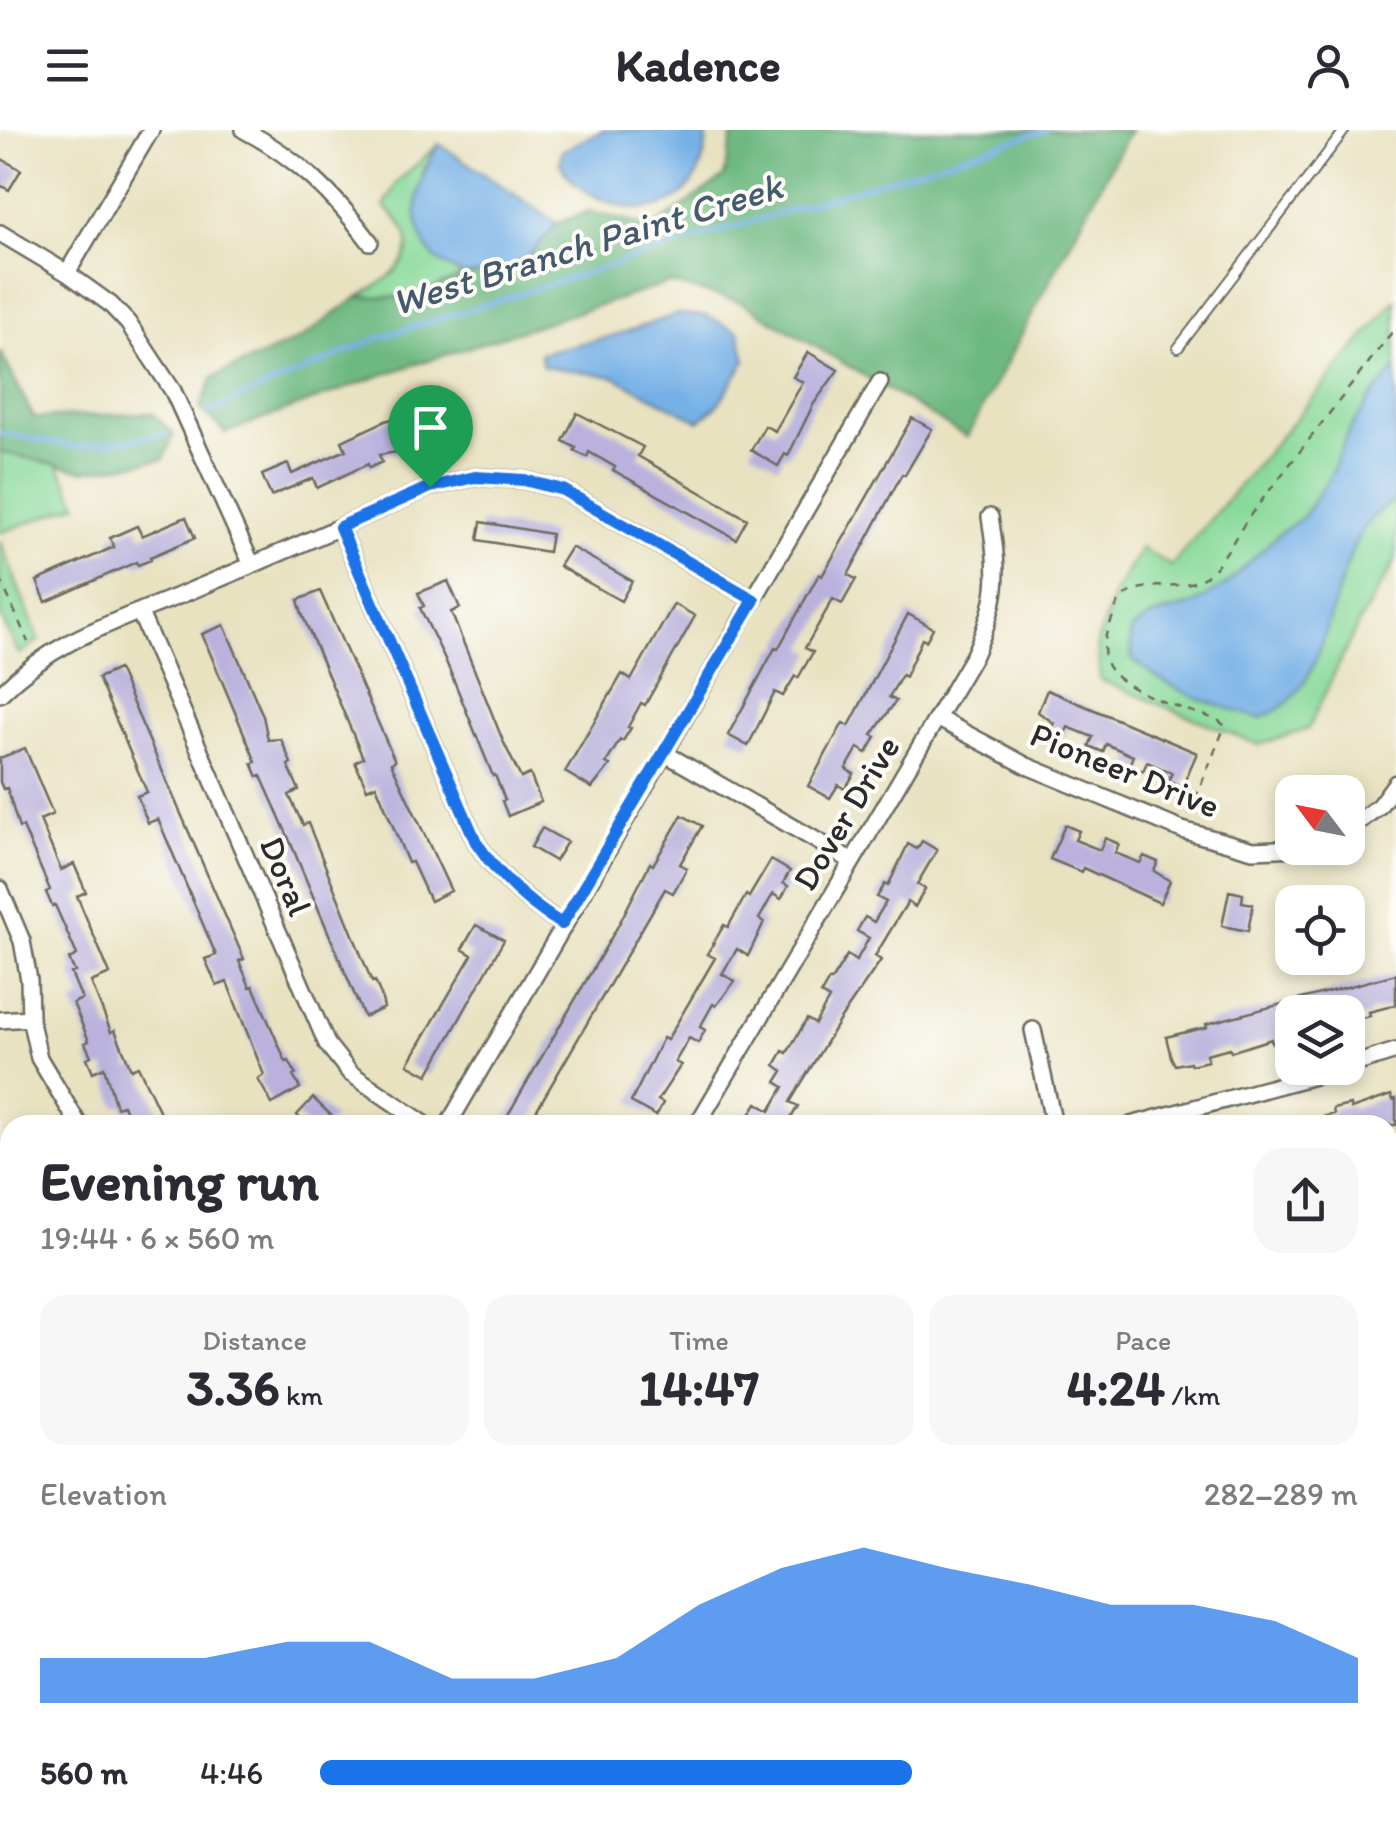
<!DOCTYPE html>
<html lang="en">
<head>
<meta charset="utf-8">
<style>
  :root { --surface:#fff; --page:#f7f7f7; --text:#2b2b33; --muted:#7c7c81; --accent:#1a73e8 }
  body { margin:0; font-family:Itim,sans-serif; background:var(--page); color:var(--text); height:100vh; display:flex; flex-direction:column; font-size:38px; white-space:nowrap }
  * { box-sizing:border-box; margin:0 }
  p { font-size:32px; color:var(--muted) }
  .icon { flex:none; width:55px; height:55px; fill:none; stroke:currentColor; stroke-width:2; stroke-linecap:round; stroke-linejoin:round }
  .map { position:relative; flex:1; overflow:hidden }
  .panel { position:absolute; left:0px; top:985px; width:1398px; height:715px; display:flex; flex-direction:column; background:var(--surface); border-radius:30px 30px 0 0; box-shadow:0 5px 15px #0003 }
  .panel>* { flex:none }
  .needle { width:65px; rotate:302deg }
  .tools { position:absolute; left:1275px; top:645px; display:grid; gap:20px }
  .tools a { display:grid; place-items:center; width:90px; height:90px; border-radius:20px; background:var(--surface); box-shadow:0 5px 15px #0003; font-size:50px }
  .pin { position:absolute; display:grid; place-items:center; width:85px; height:85px; color:#fff; margin:-102px -42px; border-radius:50% 50% 50% 0; rotate:-45deg; box-shadow:0 0 10px #0007 }
  .pin .icon { rotate:45deg }
  .round { display:grid; place-items:center; flex:none; width:105px; height:105px; border-radius:30px; background:var(--page) }
  .head { display:flex; align-items:center; justify-content:space-between; height:170px; padding:0 40px }
  h1 { font-size:55px; font-weight:700; line-height:75px }
  .metrics { display:grid; grid-template-columns:repeat(3,1fr); gap:15px; height:170px; padding:10px 40px }
  .metrics div { display:grid; align-content:center; border-radius:25px; background:var(--page); text-align:center }
  .metrics b { font-size:50px; font-weight:700 }
  .metrics small { font-size:28px; font-weight:400 }
  .metrics p { font-size:28px }
  .chart { height:280px; padding:20px 40px }
  .chart p { display:flex; justify-content:space-between }
  .chart svg { width:100%; height:180px; margin-top:10px; fill:var(--accent); opacity:.7 }
  ul { padding:0 40px; list-style:none; font-size:32px }
  li { display:grid; grid-template-columns:160px 120px 1fr; align-items:center; height:75px }
  li i { height:25px; border-radius:12px; background:var(--accent) }
  header { display:flex; justify-content:space-between; align-items:center; height:130px; padding:0 40px; background:var(--surface); font-size:45px; font-weight:700 }
  .map>svg:first-child { display:block }
  .green { fill:#88d99a; stroke:#5a8262; stroke-width:2.5 }
  .forest { fill:#6eb982; stroke:#4c7256; stroke-width:2.5 }
  .water { fill:#74b0e6; stroke:#506e88; stroke-width:2.5 }
  .lines { fill:none; stroke-linecap:round; stroke-linejoin:round }
  .stream { stroke:#74b0e6; stroke-width:5 }
  .building { fill:#bab2dd }
  .lane-casing { stroke:#6d6b60; stroke-width:12 }
  .street-casing { stroke:#6d6b60; stroke-width:20 }
  .path { stroke:#6d6b60; stroke-width:2.5; stroke-dasharray:8 8; stroke-linecap:butt }
  .lane { stroke:#fff; stroke-width:8 }
  .street { stroke:#fff; stroke-width:15 }
  .route-casing { stroke:#fff; stroke-width:20 }
  .route { stroke:#1a73e8; stroke-width:12 }
  .labels { text-anchor:middle; stroke-width:8; stroke-linejoin:round; paint-order:stroke }
  .street-label { font-size:35px; fill:#2b2b2b; stroke:#fdfcf7 }
  .water-label { font-size:38px; font-style:italic; fill:#455a6c; stroke:#fdfcf7 }
</style>
</head>
<body>
<header><svg class="icon" aria-label="menu" viewBox="0 0 24 24"><path d="M4 6h16M4 12h16M4 18h16"/></svg>Kadence<svg class="icon" aria-label="person" viewBox="0 0 24 24"><circle cx="12" cy="8" r="4"/><path d="M4 21q1-7 8-7t8 7"/></svg></header>
<div class="map">
<svg width="1396" height="1700" viewBox="0 0 1396 1700">
  <rect width="100%" height="100%" fill="#fdfcf7"/>
  <filter id="ink" filterUnits="userSpaceOnUse"><feTurbulence type="fractalNoise" baseFrequency=".01" numOctaves="2"/><feDisplacementMap in="SourceGraphic" scale="20" xChannelSelector="R" yChannelSelector="G"/><feConvolveMatrix kernelMatrix="1 2 1 2 8 2 1 2 1" color-interpolation-filters="sRGB"/></filter>
  <filter id="wash" filterUnits="userSpaceOnUse"><feTurbulence type="fractalNoise" baseFrequency=".0048" numOctaves="4" result="noise"/><feDisplacementMap in="SourceGraphic" scale="40" xChannelSelector="R" yChannelSelector="G"/><feGaussianBlur stdDeviation="2.25" result="paint"/><feColorMatrix in="noise" values="0 0 0 0 0 0 0 0 0 0 0 0 0 0 0 0 0 1.4 0 .05"/><feComposite in="paint" operator="in"/></filter>
  <g filter="url(#wash)">
    <rect width="100%" height="100%" fill="#e8e2c1"/>
    <path class="green" d="M439,14L422,43L432,126L463,146L413,167H358C399,145 433,116 384,77L397,52Z
      M1396,170V430L1358,494L1308,599L1259,615L1100,550L1097,513L1113,466L1141,418L1171,436Z
      M0,221L78,374L0,403Z
      M0,411L39,510L19,524L0,486Z
      M72,1690H167L161,1700H78L70,1696Z
      M492,1690H558L563,1700H497Z"/>
    <path class="forest" d="M734,0H1130L967,307L741,172L669,153L382,245L225,303L200,278L213,247L302,208L358,167H413L463,146L507,139L533,123L557,93L589,81L648,97L660,93L724,47Z
      M0,221L34,288L152,283L174,304L164,329L85,341L0,322Z"/>
    <path class="water" d="M603,0H707C706,65 661,96 601,69C584,61 568,50 560,33L562,21Z
      M439,14L557,93C524,134 516,138 463,146C454,140 438,133 431,124C405,88 418,48 439,14Z
      M679,184L706,186L739,202L746,230L717,276L699,291L614,247L543,236L540,223L613,206Z
      M1396,238V371C1328,396 1343,535 1281,577C1275,582 1267,585 1260,588C1213,575 1169,561 1132,529L1130,501L1150,487L1192,475L1224,456L1280,403L1302,388L1331,345L1347,304L1371,267Z"/>
    <g class="lines">
      <path class="stream" d="M209,282L381,207L1046,0
        M0,303L76,317L166,304
        M1388,1623L1396,1625
        M1248,1700L1254,1690"/>
    </g>
    <g id="blocks">
      <path class="building" d="M0,28L21,40L9,60L0,55Z
        M808,222L838,240L813,275L788,326L785,324L778,336L751,320L765,296L775,301L803,252L793,247Z
        M413,283L422,318L379,325L382,332L369,338L368,334L317,358L313,348L271,366L262,345L288,334L292,344L346,320L342,311L385,291Z
        M577,283L643,317L638,326L747,389L736,409L613,340L615,337L589,322L587,327L574,321L576,318L563,311Z
        M912,288L932,299L905,345L902,344L848,445L856,449L842,474L833,469L805,518L813,522L798,548L795,546L783,566L775,562L748,616L728,605L775,518L778,519L819,444L822,446Z
        M186,387L195,408L150,427L151,430L138,435L136,432L46,472L37,451L114,417L110,408L137,396L142,406Z
        M481,392L551,404L548,422L478,410Z
        M571,417L632,451L621,471L559,436Z
        M448,451L460,478L451,482L503,611L521,648L530,644L541,672L508,686L502,671L505,670L495,645L493,646L445,529L420,478L424,476L418,463Z
        M320,461L395,631L391,633L451,761L430,771L412,732L408,733L376,655L367,659L355,632L363,628L302,484L298,470Z
        M674,474L695,486L645,575L641,573L628,597L631,598L623,611L620,610L606,633L610,635L592,658L565,642L622,544L631,550Z
        M908,484L933,498L926,511L922,509L905,547L902,545L889,567L896,571L872,605L876,607L867,623L858,618L846,639L854,644L845,659L838,655L830,668L808,656L843,593L849,596Z
        M224,495L263,586L268,610L281,609L291,633L288,635L299,660L289,665L303,695L308,693L372,852L375,851L381,865L384,878L364,887L286,702L261,646L258,647L252,633L256,632L202,504Z
        M118,539L244,829L239,831L250,857L253,856L286,932L289,931L296,944L293,946L300,958L272,974L258,949L264,945L227,852L217,856L205,829L216,825L176,731L158,689L148,693L137,666L147,662L98,548Z
        M1047,560L1197,623L1182,657L1168,651L1172,643L1147,632L1143,641L1129,635L1133,626L1106,614L1103,622L1089,616L1093,607L1068,597L1064,607L1050,601L1054,593L1038,582Z
        M25,618L53,684L40,690L61,740L74,734L86,762L77,766L110,844L91,852L111,902L115,900L131,939L138,936L166,995H131L123,975L116,977L104,937L93,942L87,928L91,926L85,913L89,911L73,873L82,869L71,843L75,842L69,829L77,825L55,775L52,776L46,762L50,760L23,697L19,698L7,658L3,659L0,652V628Z
        M682,685L702,696L680,734L687,738L673,763L665,759L528,995H502L618,796L650,733L653,735Z
        M1065,695L1079,701L1075,710L1100,720L1105,708L1119,714L1115,723L1140,733L1144,726L1158,732L1154,741L1170,751L1160,773L1083,738L1081,742L1050,729Z
        M542,698L567,712L555,731L531,717Z
        M922,711L937,720L917,754L925,759L915,777L908,772L902,781L875,826L881,830L839,891L790,972L798,976L787,995H761L748,988L757,973L770,981L784,957L776,952L783,941L775,935L783,921L787,923L807,889L815,894L829,869L821,864L829,850L831,851L847,825L856,831L869,808L857,801L865,787L874,792L886,772L877,767L885,754L888,756L908,714L917,719Z
        M771,730L790,741L783,753L788,756L781,769L773,764L759,789L764,792L748,826L737,819L722,844L735,851L716,876L713,874L700,897L705,900L698,913L689,908L675,932L681,935L658,970L663,973L656,986L631,972L663,908L667,910L715,828L707,824L724,795L728,797L746,765L749,767Z
        M1229,761L1243,764L1242,772L1253,774L1248,801L1222,796Z
        M476,795L504,810L428,945L408,934L472,825L462,819Z
        M1396,844V875L1369,882L1370,886L1353,890L1352,887L1348,888V882H1292V908L1272,913L1271,909L1231,922L1230,918L1206,924L1208,931L1191,935L1190,932L1175,935L1171,927L1166,907L1207,897L1206,894Z
        M1391,965L1393,970L1396,969V995H1308L1307,991L1334,984L1333,979L1350,975L1351,979Z
        M313,968L334,988L327,995H306L297,985Z"/>
    </g>
  </g>
  <g filter="url(#ink)">
    <use href="#blocks" fill-opacity="0" stroke="#6d6b60" stroke-width="2.5"/>
    <g class="lines">
      <defs>
        <path id="lane" d="M1178,218L1345,0"/>
        <path id="street" d="M244,0C297,28 334,64 370,112
          M0,103L67,143L110,174L128,193L173,261L252,435
          M67,143L151,0
          M340,397L476,712C499,747 526,771 562,794
          M140,483L327,914L350,943L426,995
          M0,564C58,506 122,490 195,459C274,426 352,392 430,357L475,347L524,350L563,360L754,470
          M937,588L1027,636L1182,700L1253,720L1299,718
          M666,624L852,731
          M1348,700L1379,676L1396,653
          M0,759L22,811L29,850L30,888L39,928L79,995
          M0,890L30,888
          M1033,900L1054,995
          M1348,936L1396,921
          M448,995L880,252
          M697,995L974,525C999,469 1000,447 990,387
          M1131,995L1344,938
          M1388,1148H1396
          M0,1217L10,1223
          M1388,1384L1396,1382
          M0,1484L10,1495
          M379,1690L383,1700
          M936,1690L948,1700
          M43,1700L48,1690
          M1084,1700L1090,1690"/>
      </defs>
      <use href="#lane" class="lane-casing"/>
      <use href="#street" class="street-casing"/>
      <path class="path" d="M0,448L28,512
        M1189,684L1225,596L1218,590C1191,581 1113,560 1106,531C1102,518 1105,505 1110,494C1113,487 1115,478 1119,472C1140,444 1186,467 1211,442C1228,424 1239,399 1255,379C1302,319 1349,258 1396,197
        M1388,1653L1396,1651
        M514,1690L524,1700
        M1277,1700L1295,1690"/>
      <use href="#lane" class="lane"/>
      <use href="#street" class="street"/>
    </g>
  </g>
  <g class="lines" filter="url(#ink)">
    <defs>
      <path id="route" d="M475,347L524,350L563,360L754,470L562,794C526,772 499,747 476,712L340,397L430,357Z"/>
    </defs>
    <use href="#route" class="route-casing"/>
    <use href="#route" class="route"/>
  </g>
  <g class="labels">
    <g class="street-label">
      <text transform="translate(1125 640) rotate(22)" y="12">Pioneer Drive</text>
      <text transform="translate(846 683) rotate(-59)" y="12">Dover Drive</text>
      <text transform="translate(286 746) rotate(67)" y="12">Doral</text>
    </g>
    <g class="water-label">
      <text transform="translate(587 114) rotate(-17)" y="13">West Branch Paint Creek</text>
    </g>
  </g>
</svg>
<div class="tools">
<a><svg class="needle" viewBox="-14 -14 28 28"><path d="M0-13l5 13h-10z" fill="#e53935"/><path d="M0 13l5-13h-10z" fill="#7c7c81"/></svg></a>
<a><svg class="icon" aria-label="locate" viewBox="0 0 24 24"><circle cx="12" cy="12" r="6"/><path d="M12 2v4M12 18v4M2 12h4M18 12h4"/></svg></a>
<a><svg class="icon" aria-label="layers" viewBox="0 0 24 24"><path d="M12 4l9 5-9 5-9-5zM3 14l9 5 9-5"/></svg></a>
</div>
<div class="pin" style="left:430px;top:357px;background:#1e9e55"><svg class="icon" aria-label="arrive" viewBox="0 0 24 24"><path d="M6 21V4h12l-3 4 3 4H6"/></svg></div>
<section class="panel">
<div class="head"><div><h1>Evening run</h1><p>19:44 · 6 × 560 m</p></div><a class="round"><svg class="icon" aria-label="share" viewBox="0 0 24 24"><path d="M12 15V3M7 8l5-5 5 5M5 13v7h14v-7"/></svg></a></div>
<div class="metrics">
<div><p>Distance</p><b>3.36<small> km</small></b></div>
<div><p>Time</p><b>14:47</b></div>
<div><p>Pace</p><b>4:24<small> /km</small></b></div>
</div>
<div class="chart"><p><span>Elevation</span>282–289 m</p>
<svg viewBox="0 0 160 44" preserveAspectRatio="none"><path d="M0 44V33L10 33L20 33L30 29L40 29L50 38L60 38L70 33L80 20L90 11L100 6L110 11L120 15L130 20L140 20L150 24L160 33V44z"/></svg>
</div>
<ul>
<li><b>560 m</b>4:46<i style="width:57%"></i></li>
</ul>
</section>
</div>
</body>
</html>
